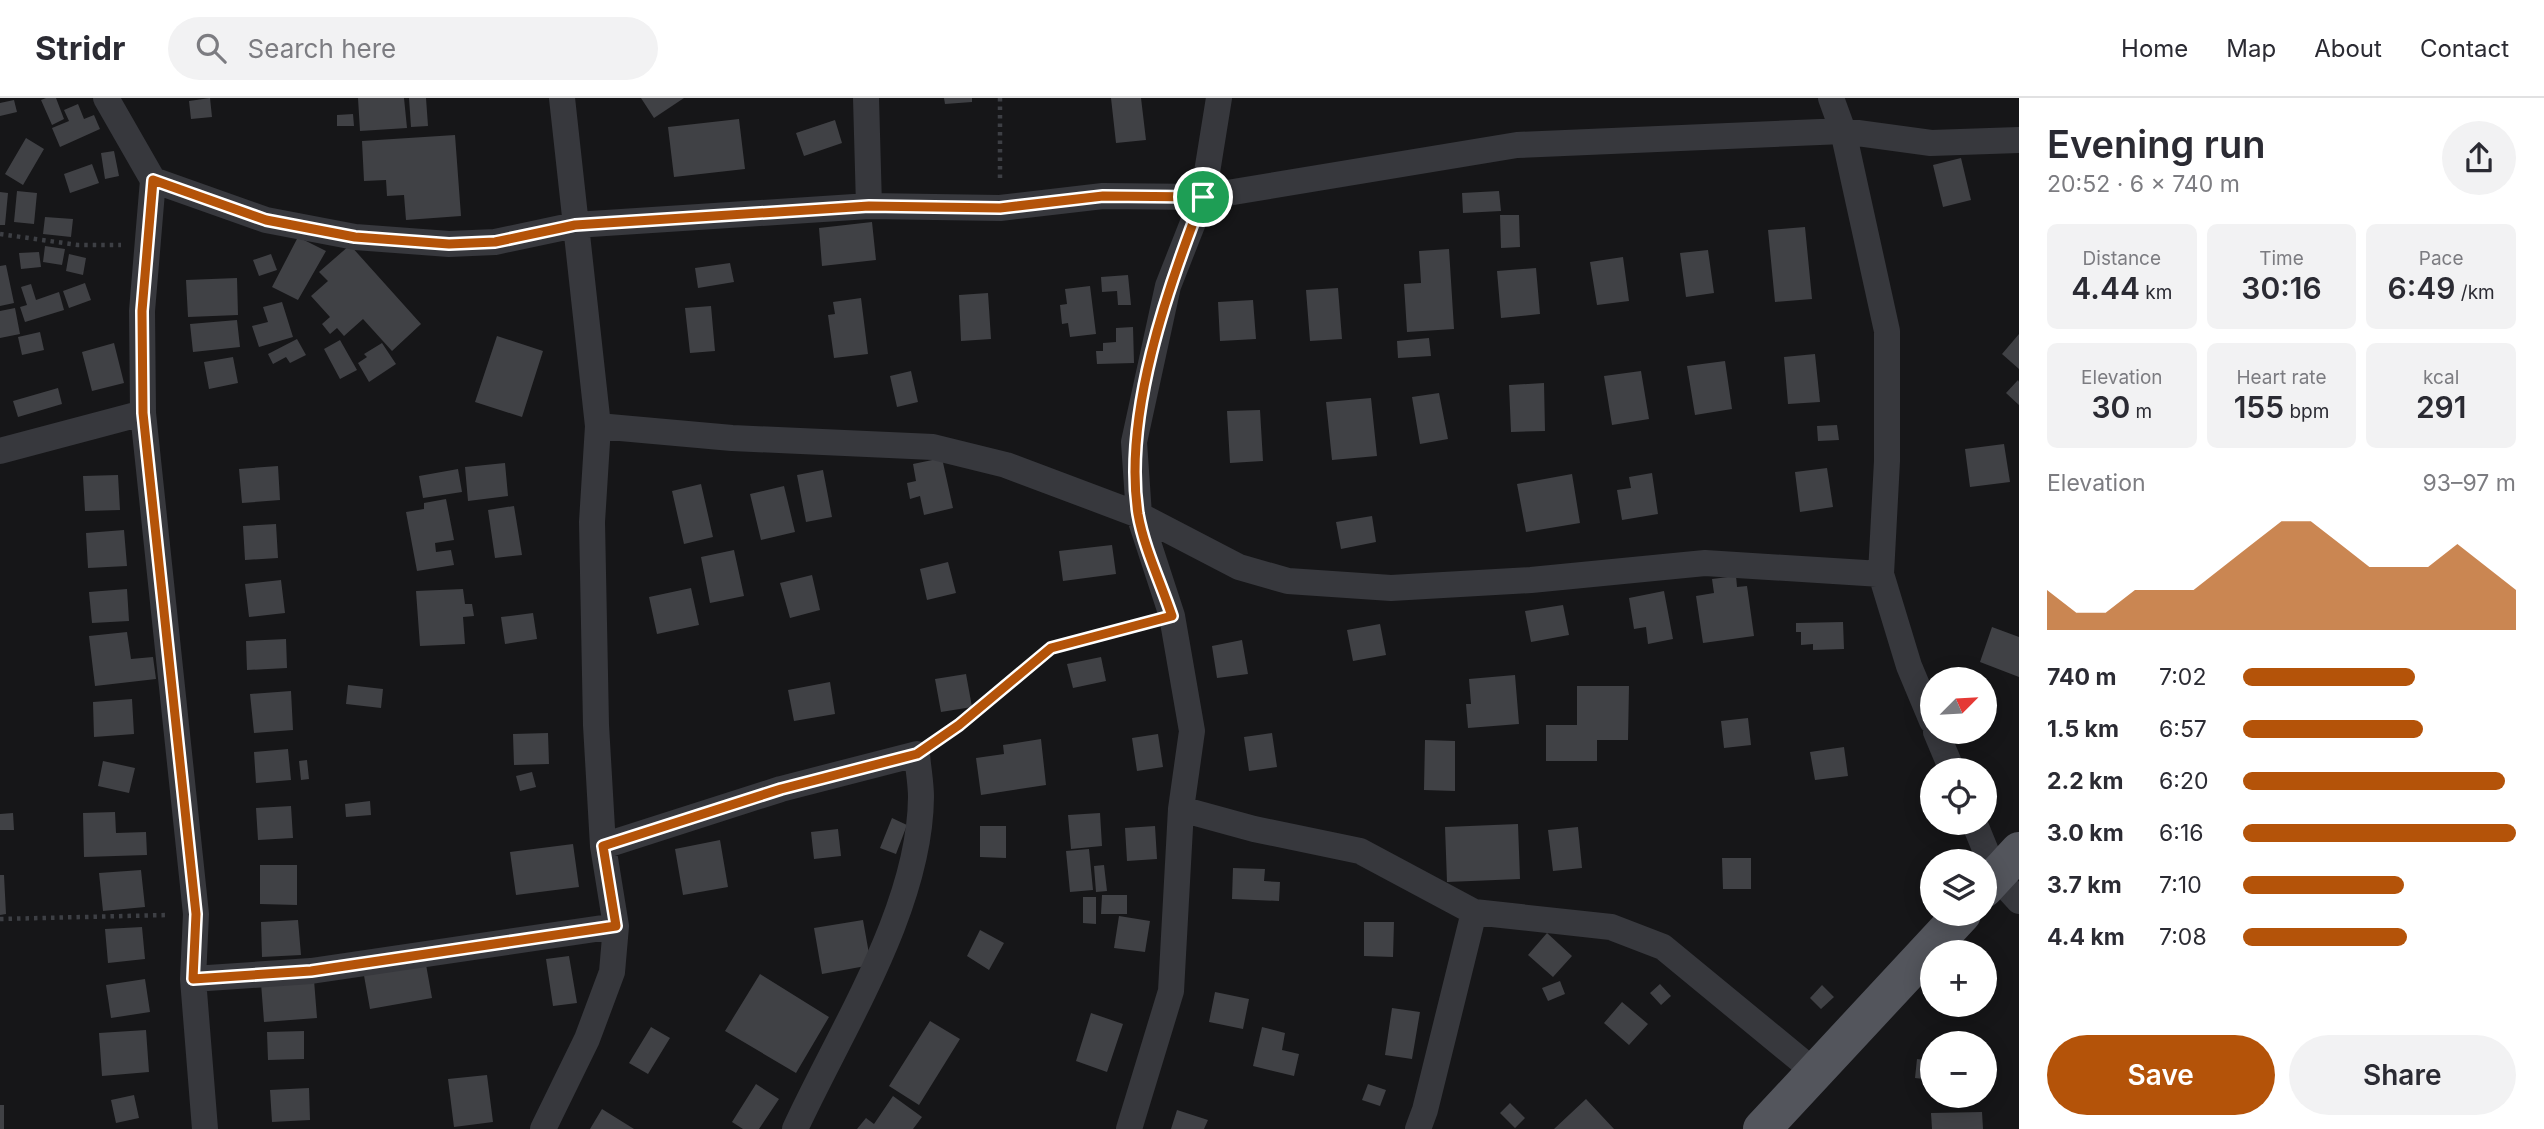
<!DOCTYPE html>
<html lang="en">
<head>
<meta charset="utf-8">
<style>
  :root { --surface:#fff; --page:#f2f2f3; --text:#2b2b33; --muted:#7c7c81; --line:#e1e1e2; --accent:#b45309 }
  body { margin:0; font-family:Inter,sans-serif; background:var(--page); color:var(--text); height:100vh; display:flex; flex-direction:column; font-size:26px; white-space:nowrap }
  * { box-sizing:border-box; margin:0 }
  p { font-size:23px; color:var(--muted) }
  .icon { flex:none; width:38px; height:38px; fill:none; stroke:currentColor; stroke-width:2; stroke-linecap:round; stroke-linejoin:round }
  .map { position:relative; flex:1; overflow:hidden }
  .side { display:flex; flex-direction:column; background:var(--surface); width:525px }
  .side>* { flex:none }
  .needle { width:46px; rotate:66deg }
  .buttons { position:absolute; left:1920px; top:569px; display:grid; gap:14px }
  .buttons a { display:grid; place-items:center; width:77px; height:77px; border-radius:50%; background:var(--surface); box-shadow:0 4px 18px #0003; font-size:35px }
  .pin { position:absolute; display:grid; place-items:center; width:60px; height:60px; color:#fff; margin:-30px; border:4px solid #fff; border-radius:50%; box-shadow:0 2px 7px #0007 }
  .round { display:grid; place-items:center; flex:none; width:74px; height:74px; border-radius:37px; background:var(--page) }
  .summary { display:flex; align-items:center; justify-content:space-between; height:119px; padding:0 28px }
  h1 { font-size:38px; font-weight:600; line-height:52px }
  .metrics { display:grid; grid-template-columns:repeat(3,1fr); gap:10px; height:119px; padding:7px 28px }
  .metrics div { display:grid; align-content:center; border-radius:10px; background:var(--page); text-align:center }
  .metrics b { font-size:30px; font-weight:600 }
  .metrics small { font-size:19px; font-weight:400 }
  .metrics p { font-size:19px }
  .chart { height:196px; padding:14px 28px }
  .chart p { display:flex; justify-content:space-between }
  .chart svg { width:100%; height:126px; margin-top:7px; fill:var(--accent); opacity:.7 }
  .cta { display:flex; gap:14px; margin-top:auto; padding:14px 28px }
  .cta a { flex:1; height:80px; border-radius:42px; background:var(--accent); color:#fff; font-size:28px; font-weight:600; line-height:80px; text-align:center }
  .cta a+a { background:var(--page); color:var(--text) }
  ul { padding:0 28px; list-style:none; font-size:23px }
  li { display:grid; grid-template-columns:112px 84px 1fr; align-items:center; height:52px }
  li i { height:18px; border-radius:9px; background:var(--accent) }
  header { display:flex; align-items:center; gap:42px; box-sizing:border-box; height:98px; padding:0 35px; background:var(--surface); border-bottom:2px solid var(--line) }
  header strong { font-size:33px }
  nav { display:flex; gap:38px; margin-inline-start:auto; font-size:24px }
  .search { width:490px; height:63px; background:var(--page); display:flex; align-items:center; gap:18px; box-sizing:border-box; padding:0 24px; border-radius:38px; color:var(--muted); font-size:26px }
  main { display:flex; flex:1; min-height:0 }
  .map>svg:first-child { display:block }
  .building { fill:#404145 }
  .lines { fill:none; stroke-linecap:round; stroke-linejoin:round }
  .path { stroke:#3d3f44; stroke-width:4.5; stroke-dasharray:3.5 5; stroke-linecap:butt }
  .street { stroke:#37383d; stroke-width:26 }
  .primary { stroke:#53555c; stroke-width:38 }
  .route-casing { stroke:#fff; stroke-width:14 }
  .route { stroke:#b45309; stroke-width:9 }
</style>
</head>
<body>
<header>
<strong>Stridr</strong>
<div class="search"><svg class="icon" aria-label="search" viewBox="0 0 24 24"><circle cx="10" cy="10" r="6"/><path d="M15 15l6 6"/></svg>Search here</div>
<nav><a>Home</a><a>Map</a><a>About</a><a>Contact</a></nav>
</header>
<main>
<div class="map">
<svg width="2019" height="1031" viewBox="0 0 2019 1031">
  <rect width="100%" height="100%" fill="#161618"/>
  <path class="building" d="M46,0H56L64,21L52,27L41,2Z
    M210,0L212,19L191,21L189,3Z
    M358,0H404L407,30L360,33Z
    M409,0H426L428,28L411,29Z
    M641,0H684L654,20Z
    M944,0H972V4L945,6Z
    M1111,0H1141L1146,42L1116,45Z
    M14,2L17,14L0,18V5Z
    M78,6L84,21L94,17L100,31L60,49L52,30L69,23L64,12Z
    M353,16L354,28H337V17Z
    M739,21L745,71L674,79L668,29Z
    M835,22L842,45L804,58L796,35Z
    M455,37L461,118L406,122L404,97L387,98L386,82L364,83L362,43Z
    M26,40L44,51L23,87L5,76Z
    M114,53L119,78L105,81L101,55Z
    M1961,60L1971,102L1943,109L1933,67Z
    M92,66L99,85L70,95L64,76Z
    M17,93L37,95L34,126L14,124Z
    M1499,93L1501,113L1463,115L1462,95Z
    M0,94L8,95L5,127H0Z
    M1500,117H1519L1520,149L1501,150Z
    M45,119L73,121L71,139L43,136Z
    M872,124L876,162L822,168L819,130Z
    M1805,129L1812,201L1775,204L1768,132Z
    M298,139L326,153L298,202L272,189Z
    M350,147L421,226L392,253L363,221L344,238L337,230L330,236L322,226L330,219L311,198L328,183L319,174Z
    M45,148L65,151L62,167L43,164Z
    M1449,151L1454,231L1407,234L1404,186L1421,185L1419,153Z
    M1708,152L1714,195L1686,199L1680,155Z
    M39,154L41,169L21,171L19,155Z
    M69,156L86,160L83,177L66,173Z
    M271,156L277,172L259,178L253,162Z
    M1623,159L1629,203L1597,207L1590,164Z
    M730,165L734,184L698,190L695,170Z
    M6,167L14,205L0,208V168Z
    M1536,170L1540,216L1501,220L1497,173Z
    M1128,177L1131,207H1118L1117,193L1102,194L1101,179Z
    M237,180L238,217L188,219L186,182Z
    M85,185L91,202L69,210L63,193Z
    M31,186L36,202L59,194L64,212L25,224L20,209L27,207L21,189Z
    M1090,188L1096,236L1070,239L1068,225L1062,226L1060,207L1067,206L1065,191Z
    M1338,190L1342,241L1310,243L1306,192Z
    M988,195L991,241L961,243L959,197Z
    M861,200L868,256L834,260L828,217L835,216L833,204Z
    M1253,202L1256,241L1220,243L1218,204Z
    M282,204L293,239L259,249L252,228L268,224L263,209Z
    M711,208L715,253L690,255L685,210Z
    M15,210L20,236L0,240V213Z
    M237,222L240,249L193,254L190,226Z
    M1133,229L1134,265L1097,266L1096,253H1103V245L1116,244V230Z
    M40,234L44,252L22,257L18,239Z
    M2019,236V271L2002,256Z
    M497,238L543,253L522,319L475,304Z
    M1429,240L1431,258L1398,260L1397,243Z
    M297,241L306,257L290,265L286,259L273,266L268,256Z
    M340,242L357,272L340,281L324,251Z
    M114,245L124,285L92,293L82,254Z
    M382,245L396,266L369,284L358,265L367,259L364,256Z
    M1815,256L1820,304L1788,306L1784,259Z
    M233,259L238,285L209,291L204,264Z
    M1725,263L1732,311L1695,317L1687,268Z
    M911,273L918,304L897,309L890,278Z
    M1641,273L1649,321L1612,327L1604,278Z
    M2018,282L2019,284V307L2006,295Z
    M1544,285L1545,333L1511,334L1509,287Z
    M58,290L62,306L18,319L13,303Z
    M1439,295L1448,341L1420,346L1412,299Z
    M1371,300L1377,358L1332,362L1326,304Z
    M1260,312L1263,363L1230,365L1227,313Z
    M1837,327L1839,342L1818,343L1817,328Z
    M2004,346L2010,384L1970,389L1965,351Z
    M942,360L953,410L924,417L920,398L910,401L907,385L916,383L913,366Z
    M505,365L508,398L468,403L465,369Z
    M278,368L280,402L242,405L239,371Z
    M1827,370L1833,409L1800,414L1795,374Z
    M458,371L462,394L423,400L419,378Z
    M823,372L832,419L806,424L797,377Z
    M1652,375L1658,416L1622,422L1617,392L1631,390L1629,379Z
    M1572,376L1580,425L1526,434L1517,386Z
    M118,377L120,412L85,413L83,378Z
    M701,386L713,439L684,446L672,393Z
    M784,388L795,434L761,442L750,396Z
    M446,401L454,442L435,445L436,454L451,452L454,467L417,473L406,414L424,411V405Z
    M514,408L522,457L495,460L488,412Z
    M1372,418L1376,444L1341,451L1336,424Z
    M276,426L278,460L245,462L243,428Z
    M124,432L127,468L88,470L86,435Z
    M1112,447L1116,476L1063,483L1059,453Z
    M734,452L744,498L710,505L701,459Z
    M948,464L956,495L927,502L920,471Z
    M812,477L820,512L790,520L780,485Z
    M1736,478L1737,489L1747,488L1754,538L1703,545L1696,498L1714,495L1712,481Z
    M281,482L285,515L249,519L245,486Z
    M691,490L699,527L657,536L649,499Z
    M127,491L129,523L92,525L89,494Z
    M463,491L465,506H472L474,518L463,519L465,546L420,548L416,493Z
    M1664,493L1673,541L1648,546L1646,529L1634,531L1629,500Z
    M1563,507L1569,537L1531,544L1525,513Z
    M533,515L537,541L505,546L501,519Z
    M1843,524L1844,551L1813,552V546L1801,547V534H1796V525Z
    M1380,526L1386,557L1353,563L1347,532Z
    M1992,529L2019,539V579L1980,564Z
    M127,534L131,561L153,559L156,581L95,588L89,538Z
    M286,541L287,570L247,572L246,543Z
    M1242,542L1248,576L1217,580L1212,548Z
    M1101,559L1106,583L1073,590L1067,566Z
    M966,576L972,609L941,614L935,581Z
    M1515,577L1519,626L1468,630L1466,606H1471L1469,581Z
    M830,584L835,616L794,623L788,592Z
    M348,587L383,591L381,610L346,606Z
    M1577,588H1629L1628,642H1597V663H1546V627H1577Z
    M291,593L293,632L254,635L250,596Z
    M132,601L134,636L94,639L93,604Z
    M1748,620L1751,647L1724,650L1721,623Z
    M548,635L549,666L514,667L513,636Z
    M1272,635L1277,669L1249,673L1244,639Z
    M1158,636L1163,669L1137,673L1132,640Z
    M1041,641L1046,687L981,697L976,660L1004,656L1003,647Z
    M1425,642L1455,643V693L1424,692Z
    M1844,649L1848,678L1815,682L1810,654Z
    M288,651L291,682L256,685L254,654Z
    M307,662L309,681L301,682L299,663Z
    M103,663L135,670L129,695L98,688Z
    M532,674L536,689L520,693L516,678Z
    M370,703L371,717L346,719L345,706Z
    M291,708L293,740L258,742L256,710Z
    M115,714L116,735L146,734L147,757L84,759L83,715Z
    M13,715L14,732H0V716Z
    M1100,715L1102,748L1071,751L1068,717Z
    M892,720L907,727L896,756L880,750Z
    M1518,726L1520,781L1447,784L1445,729Z
    M980,728H1006V760L980,759Z
    M1155,728L1157,761L1127,763L1125,730Z
    M1578,729L1582,770L1553,773L1548,732Z
    M838,731L841,758L814,761L811,734Z
    M720,742L728,789L683,797L675,751Z
    M573,746L579,789L516,797L510,754Z
    M1089,751L1093,792L1070,794L1066,753Z
    M1722,760H1751V791H1723Z
    M260,767H297V807L260,806Z
    M1104,767L1107,793L1096,794L1094,768Z
    M1233,770L1265,771L1264,783L1280,784L1279,803L1232,801Z
    M141,772L145,809L103,813L99,775Z
    M0,777H4L6,816L0,817Z
    M1102,797H1127V816H1101Z
    M1083,799H1096V826L1083,825Z
    M1119,818L1150,823L1145,854L1114,850Z
    M298,822L301,857L262,859L261,824Z
    M863,822L871,867L822,876L814,830Z
    M1364,824H1394L1393,859L1364,858Z
    M142,829L145,861L108,865L105,831Z
    M980,832L1004,845L989,872L967,858Z
    M1547,835L1572,858L1553,879L1528,857Z
    M569,858L577,905L553,908L546,861Z
    M425,861L432,900L370,911L363,872Z
    M760,876L829,919L796,975L725,933Z
    M145,881L150,914L111,920L106,887Z
    M314,882L317,920L264,924L261,885Z
    M1560,883L1565,896L1548,903L1542,890Z
    M1660,886L1671,898L1661,907L1650,895Z
    M1822,887L1834,899L1821,911L1810,900Z
    M1215,894L1249,901L1243,931L1209,924Z
    M1622,904L1648,926L1629,947L1604,925Z
    M1392,910L1420,914L1412,961L1385,957Z
    M1091,915L1123,926L1107,974L1076,963Z
    M930,923L960,941L919,1007L889,988Z
    M651,929L670,940L648,976L629,965Z
    M1262,929L1285,935L1282,952L1299,956L1294,978L1253,968Z
    M146,932L149,974L102,978L99,935Z
    M304,933V961L268,962L267,934Z
    M1917,961L1932,963V982L1915,980Z
    M487,977L493,1024L454,1029L448,981Z
    M756,986L779,1001L759,1031H743L732,1024Z
    M1368,986L1386,992L1380,1008L1362,1002Z
    M309,990L310,1022L272,1024L270,992Z
    M134,997L139,1020L116,1025L111,1002Z
    M893,998L922,1019L913,1031H857L866,1020L874,1026Z
    M1586,1001L1614,1031H1554Z
    M1510,1005L1525,1020L1515,1030L1500,1015Z
    M0,1007H4V1031H0Z
    M602,1011L634,1031H590Z
    M1177,1012L1208,1022L1204,1031H1171Z
    M1982,1014L1983,1031H1932L1931,1015Z"/>
  <g class="lines">
    <path class="path" d="M1000,0V83
      M0,136L78,147H121
      M940,641L1051,550L1147,525
      M0,821L167,817"/>
    <path class="street" d="M106,0L153,82L266,122L355,139L449,146L495,144L575,127L869,108L1000,110L1103,98L1203,99L1517,47L1843,33L1931,45L2019,42
      M866,0L869,108
      M1831,0L1843,33L1887,233V363L1881,476
      M153,82L142,213L143,315L196,816L193,881L205,1031
      M598,328L732,340L933,349L1006,367L1139,417L1239,469L1288,483L1391,490L1531,482L1705,465L1881,476L1909,568L1932,623
      M0,353L143,315
      M1936,634L1952,672
      M1181,711L1254,731L1360,753L1474,814L1611,829L1663,849L1816,975
      M1974,724L1996,778L2019,803
      M603,748L781,691L917,656C918,670 921,685 921,699C920,811 841,931 795,1031
      M193,881L311,873L616,828
      M543,1031L587,941L612,874L616,828L603,748L596,627L592,424L598,328L562,0
      M1129,1031L1171,893L1181,711L1192,633L1172,518L1139,417L1134,344L1168,188L1203,99L1219,0
      M1418,1031L1425,1012L1474,814"/>
    <path class="primary" d="M1984,791L2019,753
      M1762,1031L1962,816"/>
  </g>
  <g class="lines">
    <defs>
      <path id="route" d="M153,82L266,122L355,139L449,146L495,144L575,127L869,108L1000,110L1103,98L1203,99C1167,191 1123,318 1138,416C1144,450 1161,485 1172,518L1051,550L959,627L917,656L781,691L603,748L616,828L311,873L193,881L196,816L143,315L142,213Z"/>
    </defs>
    <use href="#route" class="route-casing"/>
    <use href="#route" class="route"/>
  </g>
</svg>
<div class="buttons">
<a><svg class="needle" viewBox="-14 -14 28 28"><path d="M0-13l5 13h-10z" fill="#e53935"/><path d="M0 13l5-13h-10z" fill="#7c7c81"/></svg></a>
<a><svg class="icon" aria-label="locate" viewBox="0 0 24 24"><circle cx="12" cy="12" r="6"/><path d="M12 2v4M12 18v4M2 12h4M18 12h4"/></svg></a>
<a><svg class="icon" aria-label="layers" viewBox="0 0 24 24"><path d="M12 4l9 5-9 5-9-5zM3 14l9 5 9-5"/></svg></a>
<a>+</a>
<a>−</a>
</div>
<div class="pin" style="left:1203px;top:99px;background:#1e9e55"><svg class="icon" aria-label="arrive" viewBox="0 0 24 24"><path d="M6 21V4h12l-3 4 3 4H6"/></svg></div>
</div>
<section class="side">
<div class="summary"><div><h1>Evening run</h1><p>20:52 · 6 × 740 m</p></div><a class="round"><svg class="icon" aria-label="share" viewBox="0 0 24 24"><path d="M12 15V3M7 8l5-5 5 5M5 13v7h14v-7"/></svg></a></div>
<div class="metrics">
<div><p>Distance</p><b>4.44<small> km</small></b></div>
<div><p>Time</p><b>30:16</b></div>
<div><p>Pace</p><b>6:49<small> /km</small></b></div>
</div>
<div class="metrics">
<div><p>Elevation</p><b>30<small> m</small></b></div>
<div><p>Heart rate</p><b>155<small> bpm</small></b></div>
<div><p>kcal</p><b>291</b></div>
</div>
<div class="chart"><p><span>Elevation</span>93–97 m</p>
<svg viewBox="0 0 160 44" preserveAspectRatio="none"><path d="M0 44V30L10 38L20 38L30 30L40 30L50 30L60 22L70 14L80 6L90 6L100 14L110 22L120 22L130 22L140 14L150 22L160 30V44z"/></svg>
</div>
<ul>
<li><b>740 m</b>7:02<i style="width:63%"></i></li>
<li><b>1.5 km</b>6:57<i style="width:66%"></i></li>
<li><b>2.2 km</b>6:20<i style="width:96%"></i></li>
<li><b>3.0 km</b>6:16<i style="width:100%"></i></li>
<li><b>3.7 km</b>7:10<i style="width:59%"></i></li>
<li><b>4.4 km</b>7:08<i style="width:60%"></i></li>
</ul>
<div class="cta"><a>Save</a><a>Share</a></div>
</section>
</main>
</body>
</html>
